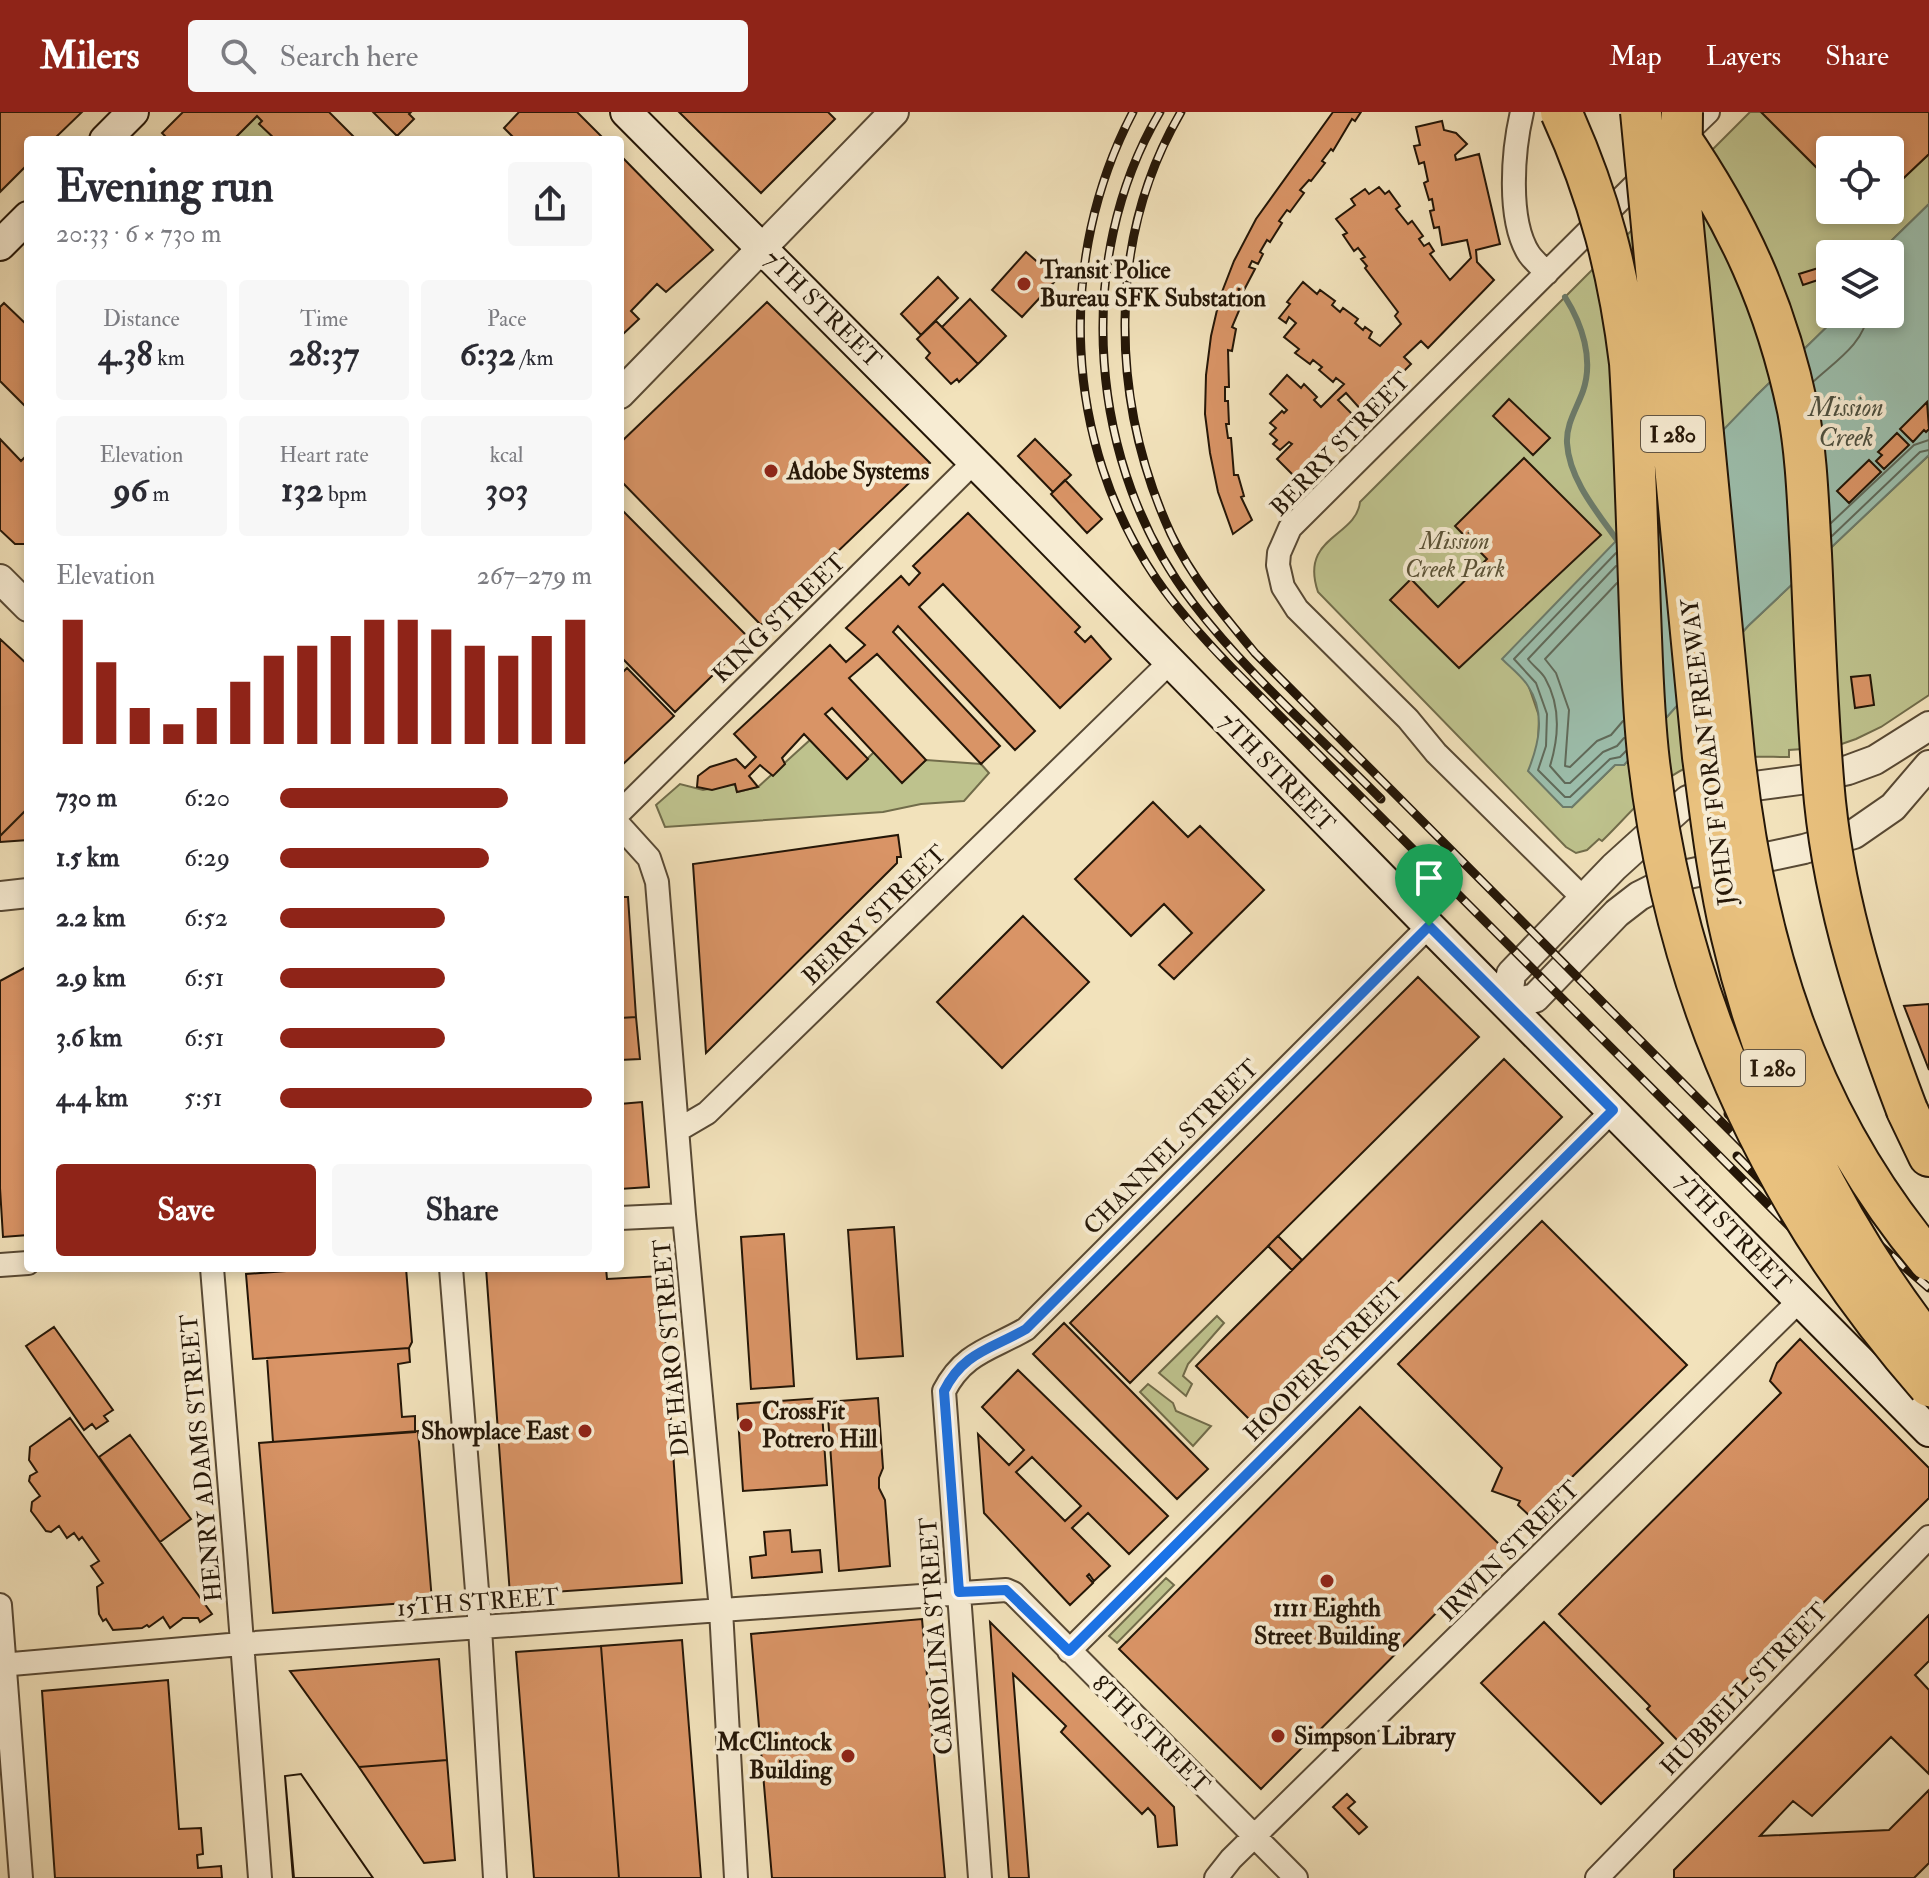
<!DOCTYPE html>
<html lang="en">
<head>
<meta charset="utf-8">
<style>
  :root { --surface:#fff; --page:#f7f7f7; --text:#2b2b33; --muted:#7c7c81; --accent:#8f2418 }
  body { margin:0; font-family:"IM FELL Double Pica",serif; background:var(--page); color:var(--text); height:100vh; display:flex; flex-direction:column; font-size:30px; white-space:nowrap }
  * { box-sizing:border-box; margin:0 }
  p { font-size:26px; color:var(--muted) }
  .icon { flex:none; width:44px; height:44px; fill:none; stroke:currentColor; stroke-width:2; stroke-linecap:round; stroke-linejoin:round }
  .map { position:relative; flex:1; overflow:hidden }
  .sheet { position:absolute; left:24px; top:24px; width:600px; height:1136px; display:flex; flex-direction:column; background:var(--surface); border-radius:8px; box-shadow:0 4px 12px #0003 }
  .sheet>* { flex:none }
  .controls { position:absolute; left:1816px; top:24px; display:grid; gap:16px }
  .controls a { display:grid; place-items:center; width:88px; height:88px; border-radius:8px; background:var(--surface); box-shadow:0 4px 12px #0003; font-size:40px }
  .pin { position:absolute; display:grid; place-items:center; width:68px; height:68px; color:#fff; margin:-82px -34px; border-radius:50% 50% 50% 0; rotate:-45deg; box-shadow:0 0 8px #0007 }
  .pin .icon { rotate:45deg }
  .round { display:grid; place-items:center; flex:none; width:84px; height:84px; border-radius:8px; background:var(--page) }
  .headline { display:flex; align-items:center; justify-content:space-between; height:136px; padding:0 32px }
  h1 { font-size:44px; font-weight:700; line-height:60px }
  .stats { display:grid; grid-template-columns:repeat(3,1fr); gap:12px; height:136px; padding:8px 32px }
  .stats div { display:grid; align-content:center; border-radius:8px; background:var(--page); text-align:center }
  .stats b { font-size:34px; font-weight:700 }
  .stats small { font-size:22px; font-weight:400 }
  .stats p { font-size:22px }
  .chart { height:224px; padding:16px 32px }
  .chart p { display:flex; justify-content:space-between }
  .chart svg { width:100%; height:144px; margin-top:8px; stroke:var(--accent); stroke-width:6 }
  .cta { display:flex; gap:16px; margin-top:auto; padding:16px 32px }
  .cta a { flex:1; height:92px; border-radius:8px; background:var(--accent); color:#fff; font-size:32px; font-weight:700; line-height:92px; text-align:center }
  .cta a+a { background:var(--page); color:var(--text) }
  ul { padding:0 32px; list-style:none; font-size:26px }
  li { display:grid; grid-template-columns:128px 96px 1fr; align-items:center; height:60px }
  li i { height:20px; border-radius:10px; background:var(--accent) }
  header { display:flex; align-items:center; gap:48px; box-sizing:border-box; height:112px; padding:0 40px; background:var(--accent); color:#fff }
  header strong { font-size:38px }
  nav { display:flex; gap:44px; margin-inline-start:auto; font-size:28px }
  .search { width:560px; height:72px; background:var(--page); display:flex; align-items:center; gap:20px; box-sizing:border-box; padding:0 28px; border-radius:8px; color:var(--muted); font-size:30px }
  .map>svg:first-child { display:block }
  .green { fill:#bec28d; stroke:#716c4a; stroke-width:2 }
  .water { fill:#9cbeac; stroke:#6c7b6a; stroke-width:2 }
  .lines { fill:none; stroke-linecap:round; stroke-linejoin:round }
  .shore { stroke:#606a5a; stroke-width:2 }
  .stream { stroke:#6c7b6a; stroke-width:6 }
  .building { fill:#d99466; stroke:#241607; stroke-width:2; fill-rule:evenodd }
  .minor-casing { stroke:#584934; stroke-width:26 }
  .tertiary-casing { stroke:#584934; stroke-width:32 }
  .secondary-casing { stroke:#241607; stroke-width:34 }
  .motorway-casing { stroke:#241607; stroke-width:44 }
  .minor { stroke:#f7ecd3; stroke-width:22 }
  .tertiary { stroke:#f7ecd3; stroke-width:28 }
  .secondary { stroke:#f7ecd3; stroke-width:30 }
  .motorway { stroke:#e9c17e; stroke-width:40 }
  .rail-casing { stroke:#241607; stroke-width:9 }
  .rail { stroke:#f7ecd3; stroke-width:6; stroke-dasharray:18; stroke-linecap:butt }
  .motorway-bridge-casing { stroke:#241607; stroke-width:44; stroke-linecap:butt }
  .motorway-bridge { stroke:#e9c17e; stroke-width:40 }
  .route-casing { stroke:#fff; stroke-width:16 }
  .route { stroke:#1a73e8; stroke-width:10 }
  .poi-dot { fill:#8f2418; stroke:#f7ecd3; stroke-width:3 }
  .labels { text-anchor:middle; stroke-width:8; stroke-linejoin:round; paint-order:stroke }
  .shield { fill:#f7ecd3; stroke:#635644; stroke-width:2 }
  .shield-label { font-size:22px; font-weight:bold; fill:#241607 }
  .poi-label { font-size:24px; font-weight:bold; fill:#241607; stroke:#f7ecd3; text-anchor:start }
  .street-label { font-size:24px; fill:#241607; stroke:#f7ecd3 }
  .park-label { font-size:24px; font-style:italic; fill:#5a5236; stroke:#f7ecd3 }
  .water-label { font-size:26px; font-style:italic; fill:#4e5141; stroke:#f7ecd3 }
</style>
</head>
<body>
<header>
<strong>Milers</strong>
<div class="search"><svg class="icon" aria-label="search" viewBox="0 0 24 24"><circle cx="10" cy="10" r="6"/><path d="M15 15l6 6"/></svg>Search here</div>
<nav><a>Map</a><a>Layers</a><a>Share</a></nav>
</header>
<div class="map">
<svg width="1929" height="1766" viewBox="0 0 1929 1766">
  <rect width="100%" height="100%" fill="#f2e2bb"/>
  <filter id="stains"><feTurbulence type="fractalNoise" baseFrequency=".0025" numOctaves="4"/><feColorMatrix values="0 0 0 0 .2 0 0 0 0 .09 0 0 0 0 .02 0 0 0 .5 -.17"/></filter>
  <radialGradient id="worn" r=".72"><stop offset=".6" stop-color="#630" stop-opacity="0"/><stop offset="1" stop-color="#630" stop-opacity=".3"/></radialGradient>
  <path class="green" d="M1750,0H1761L1830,69V98H1859L1865,103L1871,98H1890V79L1929,42V92L1891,129L1903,142L1890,154V142H1830V202H1840L1756,284L1529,575L1539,604L1538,632L1572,695L1615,653H1624L1748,514L1929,343V583L1881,615L1856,627L1833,635L1789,638V645C1756,645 1719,642 1688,655C1654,670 1628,704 1602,729L1599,727L1587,738L1576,741L1566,735L1318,480C1299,424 1356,426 1360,390Z
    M257,4L262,9L260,12L276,28H233Z
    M810,628L847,667L874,640L902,670L926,648L981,652L989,661L964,689L921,692L883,700L665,715L656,693L680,672L703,678L735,672L737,680L758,675Z
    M1217,1204L1224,1211L1188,1252L1183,1264L1192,1272L1186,1284L1159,1261Z
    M1148,1272L1173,1291L1176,1299L1211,1314L1193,1334L1140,1280Z
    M1166,1466L1174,1473L1117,1531L1109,1524Z"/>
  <path class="water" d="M1929,92V343L1748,514L1624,653H1615L1572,695H1563L1528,659C1539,632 1546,601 1528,574C1522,564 1510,555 1502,547L1756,284L1840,202H1890V154L1902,142L1891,129Z"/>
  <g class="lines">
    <path class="shore" d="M1814,269C1833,251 1866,230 1867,202
      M1831,411L1914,333L1929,328
      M1832,424L1920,340L1929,338
      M1616,441L1514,547L1536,571L1547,602L1546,634L1538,658L1565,685H1570L1610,647L1620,645L1626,639
      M1616,454L1528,547C1533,554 1541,559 1545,566C1561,594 1559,625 1550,654L1565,671H1570L1603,640L1617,634L1624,626
      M1617,471L1545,547L1556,561L1569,598L1565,654L1570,655L1597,629L1611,623L1623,609"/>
    <path class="stream" d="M1565,185C1582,212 1594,247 1583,279C1577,296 1566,312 1567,331C1569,367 1597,400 1617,428"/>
  </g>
  <path class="building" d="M0,0H82L53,28H28V52L0,80Z
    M183,0H329L357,28H276L259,12L262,9L257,4L233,28H169L162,21Z
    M373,0H411L409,2L414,7L397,24Z
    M519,0H577L605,28H516L504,16Z
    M679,0H828L835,7L761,81Z
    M1333,0H1361L1355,9L1352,7L1333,39L1331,37L1322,49L1325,51L1311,69L1309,68L1300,78L1304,81L1290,100L1287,98L1279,109L1282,111L1270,130L1267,128L1260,140L1263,142L1258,152L1252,149L1249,155L1255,157L1243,180L1246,182L1232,215L1236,217L1232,239L1228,238L1229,275H1225V289H1228L1229,312H1226L1228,326H1231L1234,363H1238L1244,384L1241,385L1252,408L1233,422L1218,380L1210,341L1205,302L1206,263L1211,224L1220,185L1234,149L1256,107Z
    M1761,0H1929V42L1890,79V38H1830V69Z
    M1442,9L1444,18L1456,21L1467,32L1455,43L1456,48L1479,42L1500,132L1476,138L1477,150L1494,168L1428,236L1421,229L1404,245L1411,252L1363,300L1346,281L1338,288L1357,307L1296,366L1277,347L1292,332L1289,330L1280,338L1273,332L1277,328L1270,322L1276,316L1270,311L1282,299L1284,301L1287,298L1270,282L1287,263L1301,276L1304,272L1317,285L1314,288L1321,295L1344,272L1336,266L1333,270L1319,258L1322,255L1313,248L1310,252L1295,241L1299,237L1284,225L1296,211L1289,205L1286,211L1279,206L1290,192L1287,190L1303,170L1317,182L1320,178L1335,189L1332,193L1340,200L1343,196L1358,207L1355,211L1363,218L1365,215L1372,220L1369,226L1380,234L1401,212L1395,204L1398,200L1365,156L1367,154L1361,147L1365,145L1358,136L1354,139L1343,123L1347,121L1336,107L1355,93L1351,87L1365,77L1369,82L1379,75L1385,82L1389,79L1400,94L1396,97L1408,112L1412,109L1423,124L1419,127L1424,134L1429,131L1434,139L1430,142L1450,168L1471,146L1467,128L1442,133L1439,115L1434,116L1430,99L1434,98L1432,87L1429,88L1424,71L1428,69L1424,50L1419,52L1414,34L1420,33L1416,15Z
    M620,43L713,138L666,180L657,172L631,199L639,207L620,225Z
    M1026,140L1057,167L1022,205L992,178Z
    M1828,153L1830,164L1803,173L1799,162Z
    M938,165L958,186L921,223L901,202Z
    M970,187L1006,224L978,252L942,215Z
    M767,190L930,351L761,513L620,368V331Z
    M4,191L28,214V297L0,269V195Z
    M936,209L978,252L959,270L957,267L951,272L926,246L930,241L917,227Z
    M1509,287L1550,326L1533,343L1493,304Z
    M1927,290L1929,317L1926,320L1924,318L1913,330L1900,317Z
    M1897,321L1909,333L1884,357L1876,349L1882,343L1878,340Z
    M0,327L21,349L28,342V431L26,432H15L0,418Z
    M1035,327L1071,363L1053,380L1018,344Z
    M1524,346L1601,423L1459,556L1390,488L1411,467L1438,495L1487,447L1455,414Z
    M1869,348L1881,360L1849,391L1837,379Z
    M1065,368L1102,407L1087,421L1051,382Z
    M620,396L750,527L675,600L620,544Z
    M968,401L1080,515L1075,520L1085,530L1091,524L1111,547L1060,596L943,472L919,495L1035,619L1015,638L898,514L893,520L1000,634L981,652L877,542L849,566L926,648L902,671L832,596L825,602L868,647L847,667L804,622L782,646L785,652L773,664L760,653L749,664L758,675L737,680L735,672L712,678L697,675L698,664L710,655L736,647L745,656L756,645L734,622L830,533L846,550L865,533L846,516L901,464L909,473L920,461L913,454Z
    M0,527L28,553V696L0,724Z
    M627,556L674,604L620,655V563Z
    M1870,563L1874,593L1855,596L1851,565Z
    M1153,690L1188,725L1200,714L1264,778L1174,867L1159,853L1192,821L1164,792L1131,824L1075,767Z
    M28,696V728L0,730V724Z
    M898,723L901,745H897V751L706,941L693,752Z
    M620,785H628L636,905L620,906Z
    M1023,804L1089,870L1002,956L937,890Z
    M28,854V1123L3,1125L0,1076V869Z
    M1418,865L1479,925L1130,1271L1070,1211Z
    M1929,892V958L1904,894Z
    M636,905L640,947L620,948V906Z
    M1504,947L1562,1005L1255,1313L1196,1254Z
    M642,990L649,1075L620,1077V992Z
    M1542,1109L1687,1253L1531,1405L1518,1393L1520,1389L1492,1379L1502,1356L1398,1252Z
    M894,1115L903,1244L857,1247L848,1118Z
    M784,1122L794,1274L751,1277L741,1125Z
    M1278,1124L1302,1148L1292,1158L1268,1134Z
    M326,1156H406L412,1230L409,1236L253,1247L246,1162Z
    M486,1156H606L607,1167L661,1164L682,1471L510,1483Z
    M1064,1211L1208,1357L1177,1387L1033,1242Z
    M54,1215L113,1298L104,1304L108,1309L96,1317L92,1312L84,1318L26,1234Z
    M1800,1227L1929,1356V1386L1681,1632L1647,1597L1650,1594L1559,1502L1781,1281L1770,1269L1777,1251Z
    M409,1236L410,1250L398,1252L402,1305L415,1304V1320L273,1330L267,1246Z
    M1018,1258L1168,1404L1129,1442L1088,1401L1072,1416L1110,1454L1094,1469L1089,1462L1087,1464L1093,1471L1070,1493L984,1401L978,1322L1009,1353L1024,1338L982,1295ZM1032,1345L1081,1394L1065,1409L1016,1360Z
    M821,1286L827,1373L743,1379L737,1292Z
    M878,1286L883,1356L879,1366V1376L885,1388L890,1454L839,1459L827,1290Z
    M1360,1295L1502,1435L1261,1677L1119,1537Z
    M70,1306L212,1502L200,1510L198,1506H183L170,1516L163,1505L149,1515L147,1513L142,1516L113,1518L106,1507L103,1509L99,1502L97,1475L103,1471L91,1454L99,1449L82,1425L79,1428L74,1421L67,1426L59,1414L51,1420L46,1419L31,1399L32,1390L40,1384L29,1369L30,1364L37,1360L29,1348L30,1335Z
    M418,1319L432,1489L273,1501L259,1331Z
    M130,1323L191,1407L160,1430L99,1345Z
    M790,1418L792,1440L820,1438L822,1460L752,1466L750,1445L766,1443L764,1420Z
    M1929,1503V1549L1915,1563L1929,1578V1662L1891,1625L1812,1704L1793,1689L1760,1724L1889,1718L1929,1678V1751L1914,1766H1674V1758Z
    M922,1507L945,1766H772L751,1522Z
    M990,1510L1174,1695L1177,1733L1158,1735L1155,1704L1148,1696L1142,1702L1061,1620L1066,1614L1013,1562L1029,1766H1009Z
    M1544,1510L1663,1631L1601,1692L1481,1571Z
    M682,1528L701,1766H619L601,1534Z
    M601,1534L619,1766H534L516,1540Z
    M439,1547L447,1648L359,1655L290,1559Z
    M168,1568L179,1717L201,1716L203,1742L197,1743L198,1756L221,1754L222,1766H55L42,1579Z
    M447,1648L455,1748L424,1751L359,1655Z
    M301,1662L373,1766H294L285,1664Z
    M301,1662L373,1766H293L285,1664Z
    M1347,1682L1355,1690L1348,1696L1367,1715L1359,1722L1333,1695Z"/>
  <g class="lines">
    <defs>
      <path id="minor" d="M1522,0C1513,38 1507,108 1529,142C1534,149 1541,155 1547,161
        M1680,27L1708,0
        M620,700L974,350
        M620,714L649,746L657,770L684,1103L721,1498L736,1766
        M1584,787L1436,641L1408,607L1297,497L1283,475L1278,453L1279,441L1290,416L1648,60
        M678,1018L707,1001L1170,550
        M620,1106L684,1103
        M0,1153L28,1151
        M212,1156C229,1359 245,1563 260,1766
        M451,1156L480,1516L495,1766
        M0,1493L21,1766
        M1069,1539L1613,998
        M0,1553L241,1532L1006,1478L1013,1481L1296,1766
        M980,1766L944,1279C964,1240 992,1237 1026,1217L1429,814
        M1216,1766L1231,1747L1800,1188
        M1597,1766L1929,1425"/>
      <path id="tertiary" d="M620,282L894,0
        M0,467L28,495
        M1929,614L1875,648L1848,658L1807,667L1724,678L1688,688L1614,755L1511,862L1507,893L1535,886L1617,801L1639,784L1679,764L1804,737L1854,722L1893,695L1929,653
        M0,784L28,781"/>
      <path id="secondary" d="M626,0L990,366L1429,814L1929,1319
        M105,28L133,0
        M0,133L28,105"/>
      <path id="motorway" d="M1907,998L1929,1044"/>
    </defs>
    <use href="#minor" class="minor-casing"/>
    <use href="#tertiary" class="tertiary-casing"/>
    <use href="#secondary" class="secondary-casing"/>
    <use href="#motorway" class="motorway-casing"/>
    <use href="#minor" class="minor"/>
    <use href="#tertiary" class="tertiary"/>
    <use href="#secondary" class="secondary"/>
    <use href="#motorway" class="motorway"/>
    <defs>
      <path id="rail" d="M1133,0C1056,147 1063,330 1157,468C1179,500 1205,528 1232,556L1929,1254
        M1160,0C1072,148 1088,355 1193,491C1246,561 1319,624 1381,687
        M1181,0C1106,128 1110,289 1171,422C1192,466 1224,504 1255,541L1809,1098L1929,1233
        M1728,1002L1929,1176
        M1737,1044L1787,1095"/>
    </defs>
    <use href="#rail" class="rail-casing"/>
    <use href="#rail" class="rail"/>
    <defs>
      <path id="motorway-bridge" d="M1561,0C1599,83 1619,161 1630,251C1635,334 1637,416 1640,499C1642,549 1643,600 1649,650C1677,887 1771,1094 1929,1274
        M1641,0L1703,645C1711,705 1718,766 1732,825C1766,973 1836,1114 1929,1233
        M1682,0L1681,94L1734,643C1755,831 1805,1001 1929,1148
        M1678,23C1738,110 1776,193 1798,298C1807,345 1808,394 1811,442C1815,525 1817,608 1825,690C1836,797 1869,898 1907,998"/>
    </defs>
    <use href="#motorway-bridge" class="motorway-bridge-casing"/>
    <use href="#motorway-bridge" class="motorway-bridge"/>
  </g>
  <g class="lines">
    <defs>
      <path id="route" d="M1429,814L1613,998L1069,1539L1006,1478L959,1480L944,1279C963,1240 992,1237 1026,1217Z"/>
    </defs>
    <use href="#route" class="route-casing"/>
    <use href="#route" class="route"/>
  </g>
  <g class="poi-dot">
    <circle cx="1024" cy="172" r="8"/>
    <circle cx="771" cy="359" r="8"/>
    <circle cx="746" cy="1313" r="8"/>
    <circle cx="585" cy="1319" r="8"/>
    <circle cx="1327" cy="1469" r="8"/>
    <circle cx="1278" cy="1624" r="8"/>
    <circle cx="848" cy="1644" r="8"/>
  </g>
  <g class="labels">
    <g class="shield">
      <rect x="1641" y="304" width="64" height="36" rx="6"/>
      <rect x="1741" y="938" width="64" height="36" rx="6"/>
    </g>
    <g class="shield-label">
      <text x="1673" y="330">I 280</text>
      <text x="1773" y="964">I 280</text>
    </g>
    <g class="poi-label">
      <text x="1040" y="166">Transit Police<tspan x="1040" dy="28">Bureau SFK Substation</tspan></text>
      <text x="787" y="367">Adobe Systems</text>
      <text x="762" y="1307">CrossFit<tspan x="762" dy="28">Potrero Hill</tspan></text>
      <text x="569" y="1327" text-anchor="end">Showplace East</text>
      <text x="1327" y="1504" text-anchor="middle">1111 Eighth<tspan x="1327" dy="28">Street Building</tspan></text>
      <text x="1294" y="1632">Simpson Library</text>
      <text x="832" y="1638" text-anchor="end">McClintock<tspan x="832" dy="28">Building</tspan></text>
    </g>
    <g class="street-label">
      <text transform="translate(823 197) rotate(45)" y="8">7TH STREET</text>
      <text transform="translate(1340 332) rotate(-46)" y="8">BERRY STREET</text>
      <text transform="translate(779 506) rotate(-44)" y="8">KING STREET</text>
      <text transform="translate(1708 640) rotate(-97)" y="8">JOHN F FORAN FREEWAY</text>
      <text transform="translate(1277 660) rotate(46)" y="8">7TH STREET</text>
      <text transform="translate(874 803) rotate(-44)" y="8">BERRY STREET</text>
      <text transform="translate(1171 1035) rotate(-45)" y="8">CHANNEL STREET</text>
      <text transform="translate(1733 1120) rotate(46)" y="8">7TH STREET</text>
      <text transform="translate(671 1236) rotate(-95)" y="8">DE HARO STREET</text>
      <text transform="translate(1323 1250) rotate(-45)" y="8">HOOPER STREET</text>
      <text transform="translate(201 1346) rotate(-95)" y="8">HENRY ADAMS STREET</text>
      <text transform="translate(1509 1439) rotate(-45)" y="8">IRWIN STREET</text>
      <text transform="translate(478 1490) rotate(-4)" y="8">15TH STREET</text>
      <text transform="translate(936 1524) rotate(-94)" y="8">CAROLINA STREET</text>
      <text transform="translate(1744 1577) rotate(-46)" y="8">HUBBELL STREET</text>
      <text transform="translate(1151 1622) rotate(45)" y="8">8TH STREET</text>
    </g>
    <g class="park-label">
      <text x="1455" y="437">Mission<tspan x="1455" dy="28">Creek Park</tspan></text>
    </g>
    <g class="water-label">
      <text x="1846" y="304">Mission<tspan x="1846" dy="30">Creek</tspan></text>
    </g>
  </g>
  <rect width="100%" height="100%" filter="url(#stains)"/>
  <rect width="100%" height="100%" fill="url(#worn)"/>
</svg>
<div class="controls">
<a><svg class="icon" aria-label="locate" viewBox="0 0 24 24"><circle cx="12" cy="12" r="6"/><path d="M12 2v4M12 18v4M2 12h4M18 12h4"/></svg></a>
<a><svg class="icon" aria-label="layers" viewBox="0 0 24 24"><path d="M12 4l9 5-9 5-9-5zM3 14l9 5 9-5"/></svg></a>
</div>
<div class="pin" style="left:1429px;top:814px;background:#1e9e55"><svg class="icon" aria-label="arrive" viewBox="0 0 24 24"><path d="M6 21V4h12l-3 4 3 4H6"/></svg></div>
<section class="sheet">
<div class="headline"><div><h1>Evening run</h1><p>20:33 · 6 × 730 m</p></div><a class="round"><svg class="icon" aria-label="share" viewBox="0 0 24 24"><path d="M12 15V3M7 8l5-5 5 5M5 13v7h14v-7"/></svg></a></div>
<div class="stats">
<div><p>Distance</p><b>4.38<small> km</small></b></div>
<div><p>Time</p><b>28:37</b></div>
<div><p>Pace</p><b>6:32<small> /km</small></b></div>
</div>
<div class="stats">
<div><p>Elevation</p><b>96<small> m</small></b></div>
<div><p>Heart rate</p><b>132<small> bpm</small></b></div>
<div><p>kcal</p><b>303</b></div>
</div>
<div class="chart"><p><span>Elevation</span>267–279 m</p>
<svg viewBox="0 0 160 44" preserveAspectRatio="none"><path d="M5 44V6M15 44V19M25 44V33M35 44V38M45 44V33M55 44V25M65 44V17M75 44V14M85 44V11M95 44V6M105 44V6M115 44V9M125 44V14M135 44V17M145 44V11M155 44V6"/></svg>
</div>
<ul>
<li><b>730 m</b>6:20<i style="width:73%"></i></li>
<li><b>1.5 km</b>6:29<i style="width:67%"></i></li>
<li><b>2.2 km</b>6:52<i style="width:53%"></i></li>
<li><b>2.9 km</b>6:51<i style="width:53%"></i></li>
<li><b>3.6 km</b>6:51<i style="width:53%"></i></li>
<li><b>4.4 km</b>5:51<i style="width:100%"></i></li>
</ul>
<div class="cta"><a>Save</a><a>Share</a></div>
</section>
</div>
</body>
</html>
